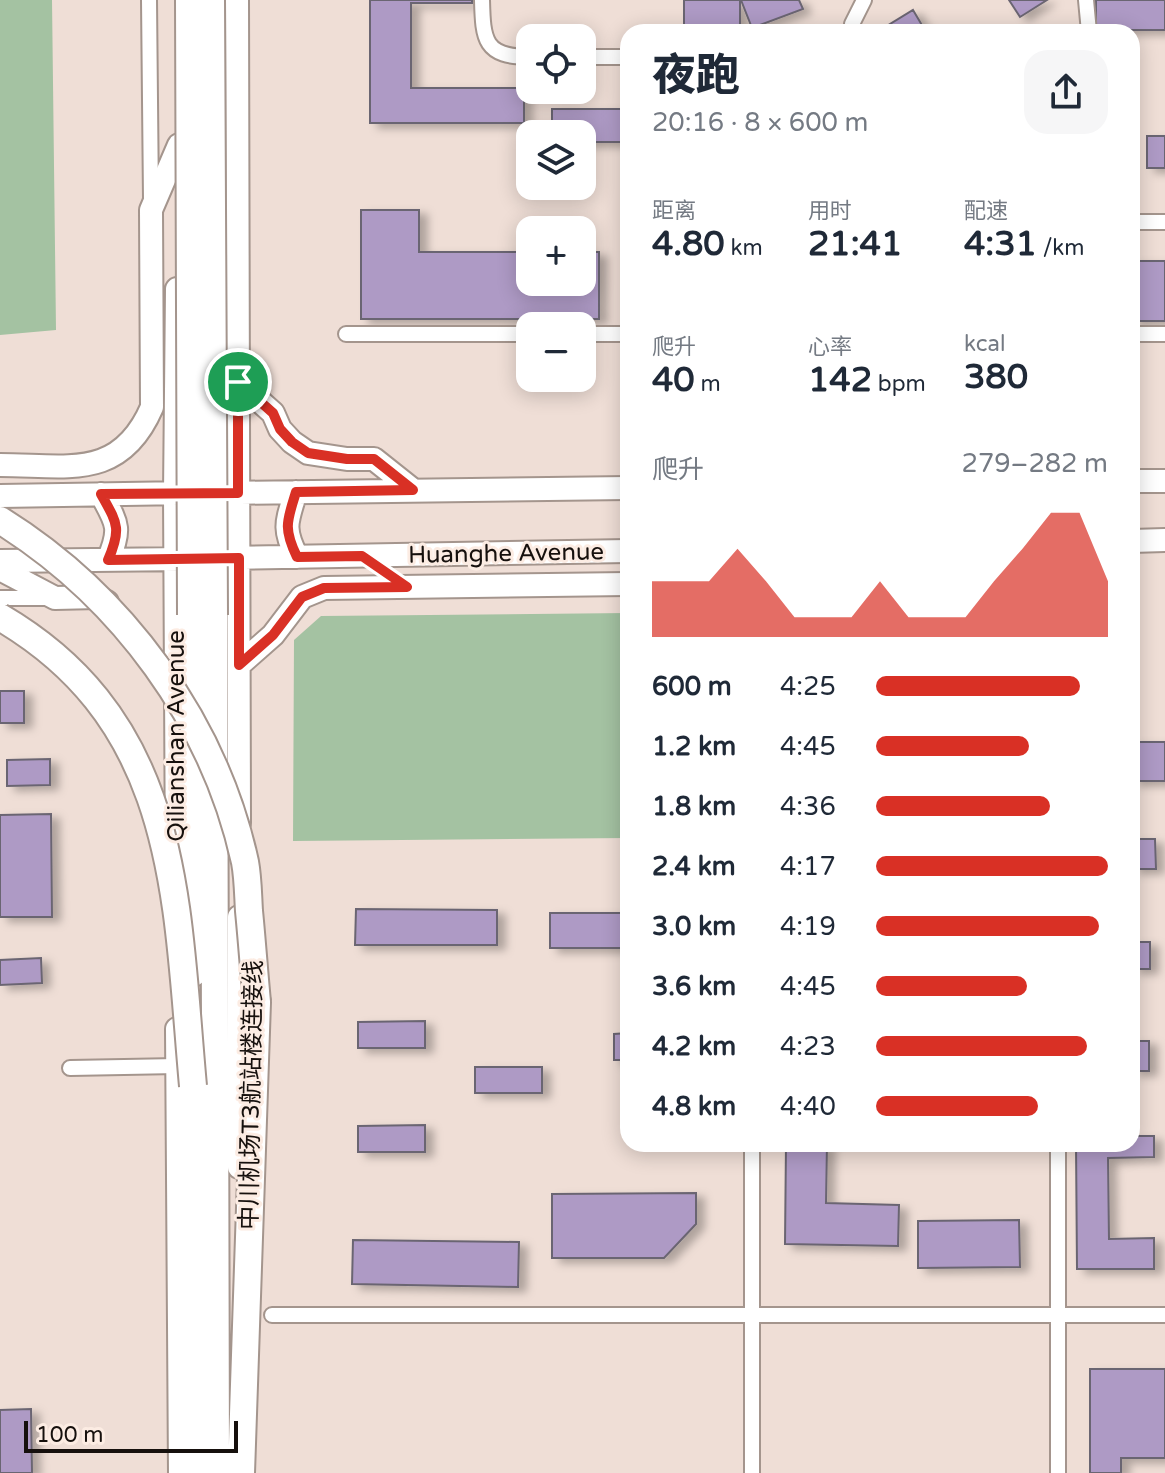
<!DOCTYPE html>
<html lang="zh">
<head>
<meta charset="utf-8">
<style>
  :root { --surface:#fff; --page:#f6f6f7; --text:#1f2937; --muted:#747a83; --accent:#d93025 }
  body { margin:0; font-family:"Varela Round","Noto Sans SC",sans-serif; background:var(--page); color:var(--text); height:100vh; display:flex; flex-direction:column; font-size:30px; white-space:nowrap }
  * { box-sizing:border-box; margin:0 }
  p { font-size:26px; color:var(--muted) }
  .icon { flex:none; width:44px; height:44px; fill:none; stroke:currentColor; stroke-width:2; stroke-linecap:round; stroke-linejoin:round }
  .map { position:relative; flex:1; overflow:hidden }
  .sheet { position:absolute; left:620px; top:24px; width:520px; height:1128px; display:flex; flex-direction:column; background:var(--surface); border-radius:24px; box-shadow:0 4px 20px #0003 }
  .sheet>* { flex:none }
  .buttons { position:absolute; left:516px; top:24px; display:grid; gap:16px }
  .buttons a { display:grid; place-items:center; width:80px; height:80px; border-radius:16px; background:var(--surface); box-shadow:0 4px 20px #0003; font-size:40px }
  .scale { position:absolute; left:24px; bottom:20px; width:214px; box-sizing:border-box; padding-left:8px; border:4px solid #16100d; border-top:0; font-size:22px; line-height:28px; white-space:nowrap; color:#16100d; -webkit-text-stroke:6px #fcece3; paint-order:stroke }
  .pin { position:absolute; display:grid; place-items:center; width:68px; height:68px; color:#fff; margin:-34px; border:4px solid #fff; border-radius:50%; box-shadow:0 2px 8px #0007 }
  .round { display:grid; place-items:center; flex:none; width:84px; height:84px; border-radius:24px; background:var(--page) }
  .summary { display:flex; align-items:center; justify-content:space-between; height:136px; padding:0 32px }
  h1 { font-size:44px; font-weight:800; line-height:60px }
  .metrics { display:grid; grid-template-columns:repeat(3,1fr); gap:12px; height:136px; padding:8px 32px }
  .metrics div { display:grid; align-content:center }
  .metrics b { font-size:34px; font-weight:800 }
  .metrics small { font-size:22px; font-weight:400 }
  .metrics p { font-size:22px }
  .chart { height:224px; padding:16px 32px }
  .chart p { display:flex; justify-content:space-between }
  .chart svg { width:100%; height:144px; margin-top:8px; fill:var(--accent); opacity:.7 }
  ul { padding:0 32px; list-style:none; font-size:26px }
  li { display:grid; grid-template-columns:128px 96px 1fr; align-items:center; height:60px }
  li i { height:20px; border-radius:10px; background:var(--accent) }
  .map>svg:first-child { display:block }
  .green { fill:#a4c2a2 }
  .building { fill:#ae9ac5; stroke:#6b6572; stroke-width:2; filter:url(#shadow) }
  .lines { fill:none; stroke-linecap:round; stroke-linejoin:round }
  .street-casing { stroke:#a4958d; stroke-width:18 }
  .primary-casing { stroke:#a4958d; stroke-width:26 }
  .highway-casing { stroke:#a4958d; stroke-width:30 }
  .street { stroke:#fff; stroke-width:14 }
  .primary { stroke:#fff; stroke-width:22 }
  .highway { stroke:#fff; stroke-width:26 }
  .highway-bridge-casing { stroke:#a4958d; stroke-width:30; stroke-linecap:butt }
  .highway-bridge { stroke:#fff; stroke-width:26 }
  .route-casing { stroke:#fff; stroke-width:16 }
  .route { stroke:#d93025; stroke-width:10 }
  .labels { text-anchor:middle; stroke-width:6; stroke-linejoin:round; paint-order:stroke }
  .street-label { font-size:24px; fill:#16100d; stroke:#fcece3 }
</style>
</head>
<body>
<div class="map">
<svg width="1165" height="1473" viewBox="0 0 1165 1473">
  <defs>
    <filter id="shadow"><feDropShadow dx="8" dy="4.5" stdDeviation="4" flood-color="#0004"/></filter>
  </defs>
  <rect width="100%" height="100%" fill="#efded6"/>
  <path class="green" d="M0,0H52L56,330L0,335Z
    M628,613V838L293,841L294,640L321,616Z"/>
  <path class="building" d="M370,0H472V3H411V88H524V123H370Z
    M684,0H740V32H684Z
    M741,0H799L803,9L752,28Z
    M1009,0H1047L1020,17Z
    M1096,0H1165V30H1096Z
    M913,10L926,32H877Z
    M552,109H628V142H582V134H552Z
    M1147,136H1165V168H1147Z
    M361,210H419V252H530V282H582V252H599V319H361Z
    M1132,261H1165V321H1132Z
    M0,691H24V723H0Z
    M1132,742H1165V781H1132Z
    M50,759V785L7,786V760Z
    M51,814L52,917H0V815Z
    M1132,839H1155L1156,869H1132Z
    M356,909L497,910V945H355Z
    M550,913H628V948H550Z
    M1132,942H1150V969H1132Z
    M41,958L42,983L0,985V960Z
    M425,1021V1048H358V1022Z
    M628,1033V1060H614V1034Z
    M1132,1041H1149V1071H1132Z
    M475,1067H542V1093H475Z
    M425,1125V1152H358V1126Z
    M1132,1136H1154V1157L1108,1158L1109,1239L1154,1238V1269H1077L1076,1144H1132Z
    M786,1144H827L826,1203L899,1205L898,1246L785,1244Z
    M696,1193V1224L664,1258H552V1194Z
    M1019,1220L1020,1267L918,1268V1221Z
    M353,1240L519,1242L518,1287L352,1284Z
    M1090,1369H1165V1458H1121V1473H1090Z
    M31,1409L32,1473H0V1410Z"/>
  <g class="lines">
    <defs>
      <path id="street" d="M149,0L151,200
        M482,0C483,40 484,57 530,57
        M1086,0L1089,32
        M852,32V24L864,0
        M582,57H628
        M1132,222H1165
        M346,334H530
        M582,334H628
        M1132,334H1165
        M0,598H48
        M70,1068L178,1066
        M752,1144V1473
        M1058,1144V1473
        M272,1315H1165"/>
      <path id="primary" d="M237,0L239,823
        M238,382L273,413L280,429L292,442L308,453L347,459H374L413,490
        M0,465C68,465 120,481 152,407L151,210L179,145
        M1132,481H1165
        M296,492C287,521 282,528 297,557
        M225,493L628,488
        M101,494C117,523 122,528 108,560
        M0,496L187,493
        M1132,541L1165,540
        M225,558L628,551
        M0,561L187,559
        M0,569L55,598L98,597L107,602
        M239,665L273,635L302,597L324,588L628,584
        M177,875L175,493L177,289
        M239,917V1167
        M177,1029L180,1473"/>
      <path id="highway" d="M191,615L193,973
        M214,615L216,1473
        M193,1065L195,1473
        M241,1473L257,1002"/>
    </defs>
    <use href="#street" class="street-casing"/>
    <use href="#primary" class="primary-casing"/>
    <use href="#highway" class="highway-casing"/>
    <use href="#street" class="street"/>
    <use href="#primary" class="primary"/>
    <use href="#highway" class="highway"/>
    <defs>
      <path id="highway-bridge" d="M189,0L191,615
        M211,0L214,615
        M0,520C122,596 214,721 245,862C248,878 248,895 249,911C252,941 254,971 257,1002
        M0,617C181,723 176,900 193,1086"/>
    </defs>
    <use href="#highway-bridge" class="highway-bridge-casing"/>
    <use href="#highway-bridge" class="highway-bridge"/>
  </g>
  <g class="lines">
    <defs>
      <path id="route" d="M238,382L273,413L280,429L292,442L308,453L347,459H374L413,490L296,492C287,521 283,528 297,557L362,556L407,587L324,588L302,597L273,635L239,665V558L108,560C122,528 117,523 101,494L238,493Z"/>
    </defs>
    <use href="#route" class="route-casing"/>
    <use href="#route" class="route"/>
  </g>
  <g class="labels">
    <g class="street-label">
      <text transform="translate(506 553) rotate(-1)" y="8">Huanghe Avenue</text>
      <text transform="translate(176 736) rotate(-90)" y="8">Qilianshan Avenue</text>
      <text transform="translate(251 1095) rotate(-89)" y="8">中川机场T3航站楼连接线</text>
    </g>
  </g>
</svg>
<div class="buttons">
<a><svg class="icon" aria-label="locate" viewBox="0 0 24 24"><circle cx="12" cy="12" r="6"/><path d="M12 2v4M12 18v4M2 12h4M18 12h4"/></svg></a>
<a><svg class="icon" aria-label="layers" viewBox="0 0 24 24"><path d="M12 4l9 5-9 5-9-5zM3 14l9 5 9-5"/></svg></a>
<a>+</a>
<a>−</a>
</div>
<div class="scale">100 m</div>
<div class="pin" style="left:238px;top:382px;background:#1e9e55"><svg class="icon" aria-label="arrive" viewBox="0 0 24 24"><path d="M6 21V4h12l-3 4 3 4H6"/></svg></div>
<section class="sheet">
<div class="summary"><div><h1>夜跑</h1><p>20:16 · 8 × 600 m</p></div><a class="round"><svg class="icon" aria-label="share" viewBox="0 0 24 24"><path d="M12 15V3M7 8l5-5 5 5M5 13v7h14v-7"/></svg></a></div>
<div class="metrics">
<div><p>距离</p><b>4.80<small> km</small></b></div>
<div><p>用时</p><b>21:41</b></div>
<div><p>配速</p><b>4:31<small> /km</small></b></div>
</div>
<div class="metrics">
<div><p>爬升</p><b>40<small> m</small></b></div>
<div><p>心率</p><b>142<small> bpm</small></b></div>
<div><p>kcal</p><b>380</b></div>
</div>
<div class="chart"><p><span>爬升</span>279–282 m</p>
<svg viewBox="0 0 160 44" preserveAspectRatio="none"><path d="M0 44V27L10 27L20 27L30 17L40 27L50 38L60 38L70 38L80 27L90 38L100 38L110 38L120 27L130 17L140 6L150 6L160 27V44z"/></svg>
</div>
<ul>
<li><b>600 m</b>4:25<i style="width:88%"></i></li>
<li><b>1.2 km</b>4:45<i style="width:66%"></i></li>
<li><b>1.8 km</b>4:36<i style="width:75%"></i></li>
<li><b>2.4 km</b>4:17<i style="width:100%"></i></li>
<li><b>3.0 km</b>4:19<i style="width:96%"></i></li>
<li><b>3.6 km</b>4:45<i style="width:65%"></i></li>
<li><b>4.2 km</b>4:23<i style="width:91%"></i></li>
<li><b>4.8 km</b>4:40<i style="width:70%"></i></li>
</ul>
</section>
</div>
</body>
</html>
